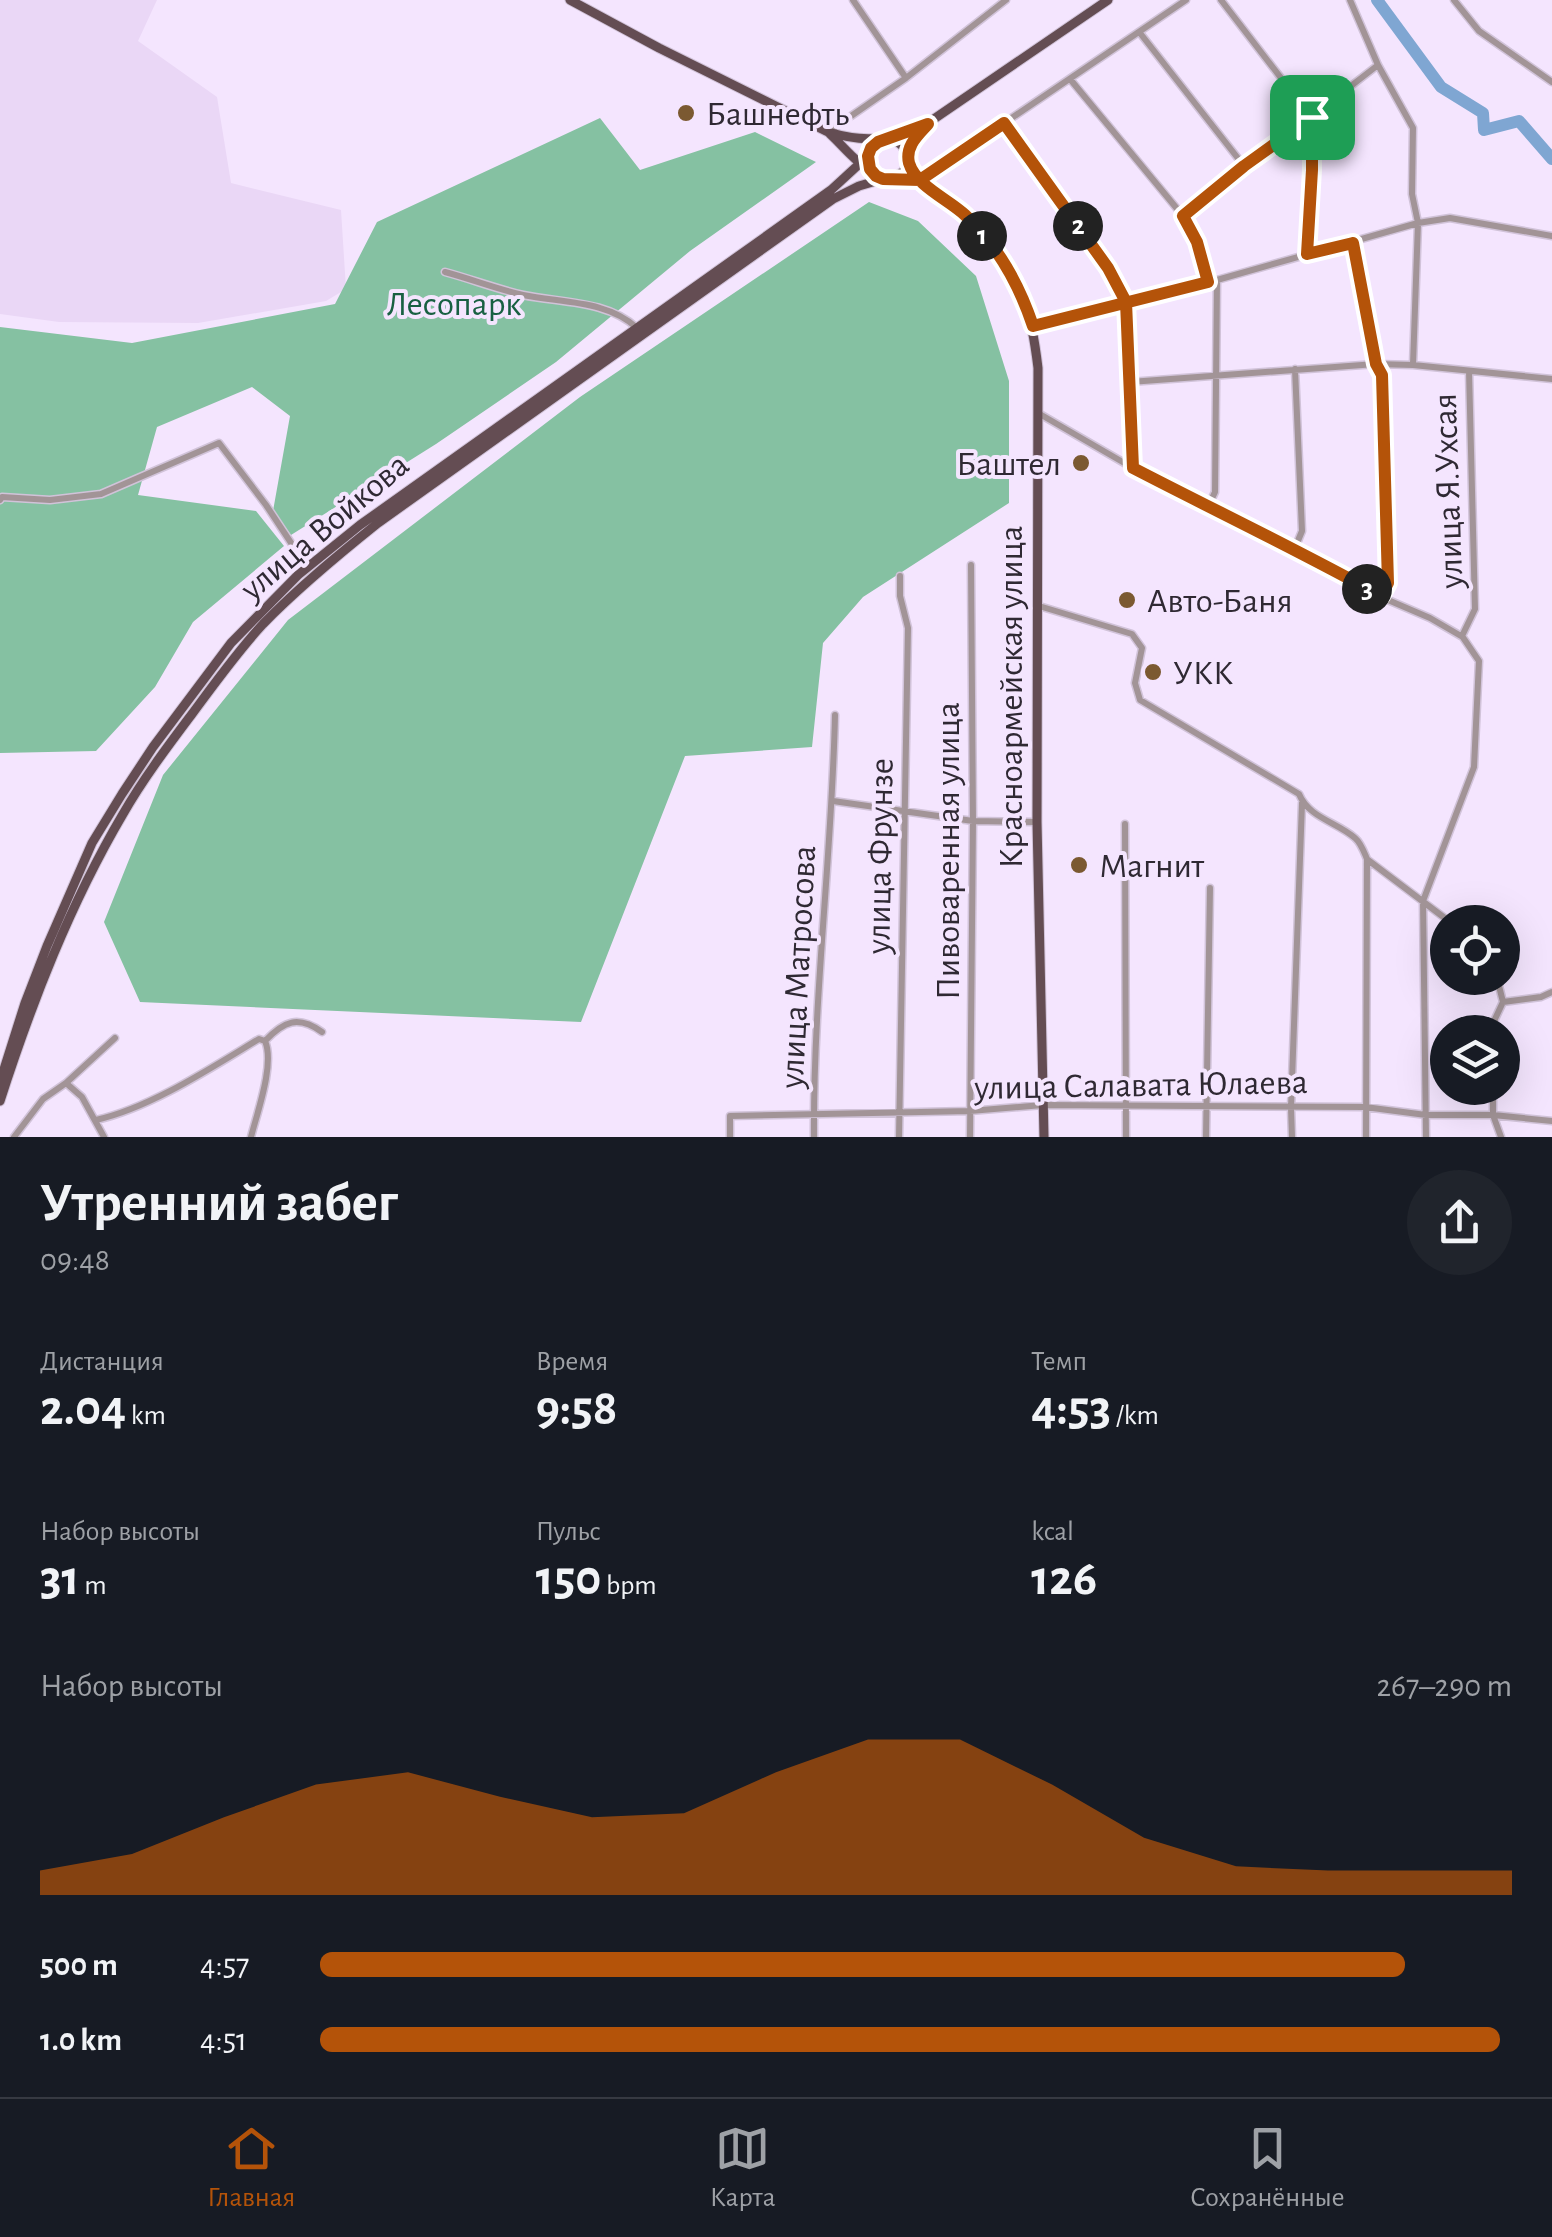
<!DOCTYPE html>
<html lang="ru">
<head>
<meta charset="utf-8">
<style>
  :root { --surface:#171b24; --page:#20242c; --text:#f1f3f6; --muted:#9ea1a6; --line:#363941; --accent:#b45309 }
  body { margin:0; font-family:"Alegreya Sans",sans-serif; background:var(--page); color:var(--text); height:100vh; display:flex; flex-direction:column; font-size:38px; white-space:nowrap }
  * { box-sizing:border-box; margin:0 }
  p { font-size:32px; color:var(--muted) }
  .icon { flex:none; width:55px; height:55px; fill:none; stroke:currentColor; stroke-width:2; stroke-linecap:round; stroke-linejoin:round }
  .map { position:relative; height:1137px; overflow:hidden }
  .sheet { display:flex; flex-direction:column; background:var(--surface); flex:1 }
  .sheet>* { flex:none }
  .controls { position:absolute; left:1430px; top:905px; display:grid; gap:20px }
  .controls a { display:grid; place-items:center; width:90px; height:90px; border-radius:50%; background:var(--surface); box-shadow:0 10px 40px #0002; font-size:50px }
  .pin { position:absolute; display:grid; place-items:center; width:85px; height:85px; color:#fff; margin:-42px; border-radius:20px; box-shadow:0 5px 15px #0006 }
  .km { position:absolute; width:50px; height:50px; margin:-25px; border-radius:50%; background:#222; color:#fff; font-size:28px; line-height:50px; text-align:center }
  .round { display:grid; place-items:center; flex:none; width:105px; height:105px; border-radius:52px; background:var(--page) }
  .summary { display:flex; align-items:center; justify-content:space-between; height:170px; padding:0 40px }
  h1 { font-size:55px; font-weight:600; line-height:75px }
  .metrics { display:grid; grid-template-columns:repeat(3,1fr); gap:15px; height:170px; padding:10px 40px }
  .metrics div { display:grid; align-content:center }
  .metrics b { font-size:50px; font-weight:600 }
  .metrics small { font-size:28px; font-weight:400 }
  .metrics p { font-size:28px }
  .chart { height:280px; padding:20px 40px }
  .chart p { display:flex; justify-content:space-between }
  .chart svg { width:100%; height:180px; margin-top:10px; fill:var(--accent); opacity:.7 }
  ul { padding:0 40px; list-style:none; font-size:32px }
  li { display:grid; grid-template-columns:160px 120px 1fr; align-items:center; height:75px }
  li i { height:25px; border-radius:12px; background:var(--accent) }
  .dock { display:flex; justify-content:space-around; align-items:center; height:140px; border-top:2px solid var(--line); background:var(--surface); font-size:28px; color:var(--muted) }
  .dock a { display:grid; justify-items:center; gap:5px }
  .dock .selected { color:var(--accent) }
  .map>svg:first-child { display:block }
  .built { fill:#ead7f6 }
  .forest { fill:#85c1a2 }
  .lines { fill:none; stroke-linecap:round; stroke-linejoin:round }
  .river { stroke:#7fa6d2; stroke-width:12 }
  .minor-casing { stroke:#d1c3d9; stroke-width:9 }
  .major-casing { stroke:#d1c3d9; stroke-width:11 }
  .minor { stroke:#a29497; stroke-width:6 }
  .major { stroke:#644d53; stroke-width:9 }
  .route-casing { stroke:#fff; stroke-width:20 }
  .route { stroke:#b45309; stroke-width:12 }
  .poi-dot { fill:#7b5931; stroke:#f4e5fe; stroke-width:4 }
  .labels { text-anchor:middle; stroke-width:8; stroke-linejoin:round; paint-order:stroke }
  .poi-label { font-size:35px; fill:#2f2933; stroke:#f4e5fe; text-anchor:start }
  .park-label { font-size:35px; fill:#186042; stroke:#f4e5fe }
  .street-label { font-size:35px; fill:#2f2933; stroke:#f4e5fe }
</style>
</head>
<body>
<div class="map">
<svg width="1552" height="1137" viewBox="0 0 1552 1137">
  <rect width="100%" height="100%" fill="#f4e5fe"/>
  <path class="built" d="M0,0H157L138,41L217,97L231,183L341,210L346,289L326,301L198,323L59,322L0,314Z"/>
  <path class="forest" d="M600,118L640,170L755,132L816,162L690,251L556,362L436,444L291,535L273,511L290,416L252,387L157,427L138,495L256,511L284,546L193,622L155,687L96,751L0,753V327L132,343L335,304L377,222Z
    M869,202L918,221L976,276L1009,381V503L863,597L823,643L812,747L685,756L581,1022L140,1002L104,922L163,775L288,620L580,397Z"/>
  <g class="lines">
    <path class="river" d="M1377,0L1441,87L1483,113L1484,130L1519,121L1552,159"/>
    <defs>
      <path id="minor" d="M853,0L906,78
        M1221,0L1311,117L1312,170L1307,254
        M1454,0L1479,31L1552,82
        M1140,33L1244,166
        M1070,79L1183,216L1197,242L1208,282
        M1004,123L1108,268L1126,302L1133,468
        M828,132L906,78L1006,0
        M920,180L1186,0
        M1183,216L1378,65
        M1353,244L1376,364L1382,375L1388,583L1381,597
        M445,272C471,279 497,289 523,295C561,303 607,300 637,328
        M1033,326L1217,280L1418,223L1412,194L1413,128L1378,65L1350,0
        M1413,365L1418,223L1450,218L1552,236
        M1130,382L1376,364L1413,365L1552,379
        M1038,413L1133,468L1208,507L1295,548L1381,597L1430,618L1461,636
        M0,500L2,497L50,500L101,494L219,443L266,505L307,567
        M1208,507L1215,492L1217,280
        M1295,548L1302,531L1295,369
        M1039,606L1132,634L1142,648L1135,683L1140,700L1299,794C1309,818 1337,822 1355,838C1361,843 1364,852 1367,859L1366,1137
        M833,801L973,821L1037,822
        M1125,824L1126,1137
        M1368,860L1450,922
        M1503,1002L1541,997L1552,992
        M1494,1032L1495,1019L1503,1002L1497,978
        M265,1041C284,1021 298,1015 322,1032
        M66,1083L82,1097L104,1137
        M1493,1088V1115L1501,1137
        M96,1120C150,1108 211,1068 259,1039L265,1041C275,1064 257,1113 251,1137
        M14,1137L43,1099L66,1083L115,1038
        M730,1137V1116L970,1111L1043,1105L1365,1107L1426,1115H1493L1552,1121
        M814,1137C813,996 832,856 835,715
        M899,1137L908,628L900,596V576
        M970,1137L973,821L971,565
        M1206,1137L1210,888
        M1292,1137L1291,1108L1302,803
        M1426,1137L1423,901L1474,767L1479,661L1462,636L1475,609L1469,371"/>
      <path id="major" d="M570,0L659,48L828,132C865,143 886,140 922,126
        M830,134C849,151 878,193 904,171C920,135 862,124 870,169
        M0,1082L25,1003L47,946L92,843L122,794L153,747L231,643L298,575L360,525L831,190L868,156
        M0,1101C32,1002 70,904 123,814C143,779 168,746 192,714C215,683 237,652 263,624C299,587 338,555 378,523L833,199L859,186L883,179
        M1044,1137L1037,822L1038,368C1031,309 1024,287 986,240C979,232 973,223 966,216C950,201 923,190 912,171C901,152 916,137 928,123L1108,0"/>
    </defs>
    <use href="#minor" class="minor-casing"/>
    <use href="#major" class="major-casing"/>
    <use href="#minor" class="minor"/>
    <use href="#major" class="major"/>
  </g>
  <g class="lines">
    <defs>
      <path id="route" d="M1312,117L1244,166L1183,216L1197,242L1208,282L1033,326C1019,284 997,245 965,215C948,199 916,186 909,163C905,146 918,135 928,124L878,142L871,148L868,156L870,169L876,176L883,179L920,180L1004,123L1108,268L1126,302L1133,468C1216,511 1300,551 1381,596L1388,583L1382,375L1376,364L1353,243L1307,254L1312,170V117"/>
    </defs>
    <use href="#route" class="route-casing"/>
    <use href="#route" class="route"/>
  </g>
  <g class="poi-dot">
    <circle cx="686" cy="113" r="10"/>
    <circle cx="1081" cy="463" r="10"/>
    <circle cx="1127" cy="600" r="10"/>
    <circle cx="1153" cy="672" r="10"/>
    <circle cx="1079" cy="865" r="10"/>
  </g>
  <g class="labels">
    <g class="poi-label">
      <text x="706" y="125">Башнефть</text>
      <text x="1061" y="475" text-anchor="end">Баштел</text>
      <text x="1147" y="612">Авто-Баня</text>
      <text x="1173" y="684">УКК</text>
      <text x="1099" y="877">Магнит</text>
    </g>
    <g class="park-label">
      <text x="454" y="315">Лесопарк</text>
    </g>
    <g class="street-label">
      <text transform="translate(1447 491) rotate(-92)" y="12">улица Я.Ухсая</text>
      <text transform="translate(324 526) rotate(-40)" y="12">улица Войкова</text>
      <text transform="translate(1010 697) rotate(-90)" y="12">Красноармейская улица</text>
      <text transform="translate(947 851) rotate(-90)" y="12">Пивоваренная улица</text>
      <text transform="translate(879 856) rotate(-89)" y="12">улица Фрунзе</text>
      <text transform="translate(797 967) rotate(-87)" y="12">улица Матросова</text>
      <text transform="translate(1141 1084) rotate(-1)" y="12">улица Салавата Юлаева</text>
    </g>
  </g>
</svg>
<div class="controls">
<a><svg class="icon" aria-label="locate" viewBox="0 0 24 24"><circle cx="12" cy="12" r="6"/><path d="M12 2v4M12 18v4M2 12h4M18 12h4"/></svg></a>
<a><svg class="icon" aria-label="layers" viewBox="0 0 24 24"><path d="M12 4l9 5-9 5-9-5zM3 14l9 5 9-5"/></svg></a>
</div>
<div class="pin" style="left:1312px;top:117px;background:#1e9e55"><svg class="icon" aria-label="arrive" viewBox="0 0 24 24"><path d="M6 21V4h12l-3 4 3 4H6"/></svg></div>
<b class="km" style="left:982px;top:236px">1</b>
<b class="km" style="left:1078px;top:226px">2</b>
<b class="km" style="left:1367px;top:589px">3</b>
</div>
<section class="sheet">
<div class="summary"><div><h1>Утренний забег</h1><p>09:48</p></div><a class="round"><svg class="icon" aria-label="share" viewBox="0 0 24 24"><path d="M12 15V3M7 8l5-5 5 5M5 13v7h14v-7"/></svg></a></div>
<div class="metrics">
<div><p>Дистанция</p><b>2.04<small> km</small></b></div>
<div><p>Время</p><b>9:58</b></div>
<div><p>Темп</p><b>4:53<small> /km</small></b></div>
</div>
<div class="metrics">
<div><p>Набор высоты</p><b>31<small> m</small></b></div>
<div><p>Пульс</p><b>150<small> bpm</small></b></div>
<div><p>kcal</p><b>126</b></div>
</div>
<div class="chart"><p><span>Набор высоты</span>267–290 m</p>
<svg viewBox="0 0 160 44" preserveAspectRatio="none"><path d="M0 44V38L10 34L20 25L30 17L40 14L50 20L60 25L70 24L80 14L90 6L100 6L110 17L120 30L130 37L140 38L150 38L160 38V44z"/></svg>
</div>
<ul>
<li><b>500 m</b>4:57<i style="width:91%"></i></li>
<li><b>1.0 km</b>4:51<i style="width:99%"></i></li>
</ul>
</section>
<nav class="dock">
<a class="selected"><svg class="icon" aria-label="home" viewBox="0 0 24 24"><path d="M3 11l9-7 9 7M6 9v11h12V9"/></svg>Главная</a>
<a><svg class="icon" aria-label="map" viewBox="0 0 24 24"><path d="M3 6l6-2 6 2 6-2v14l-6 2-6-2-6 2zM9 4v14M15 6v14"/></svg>Карта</a>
<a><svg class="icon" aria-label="saved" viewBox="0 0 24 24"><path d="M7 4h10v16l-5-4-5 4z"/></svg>Сохранённые</a>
</nav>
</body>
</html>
